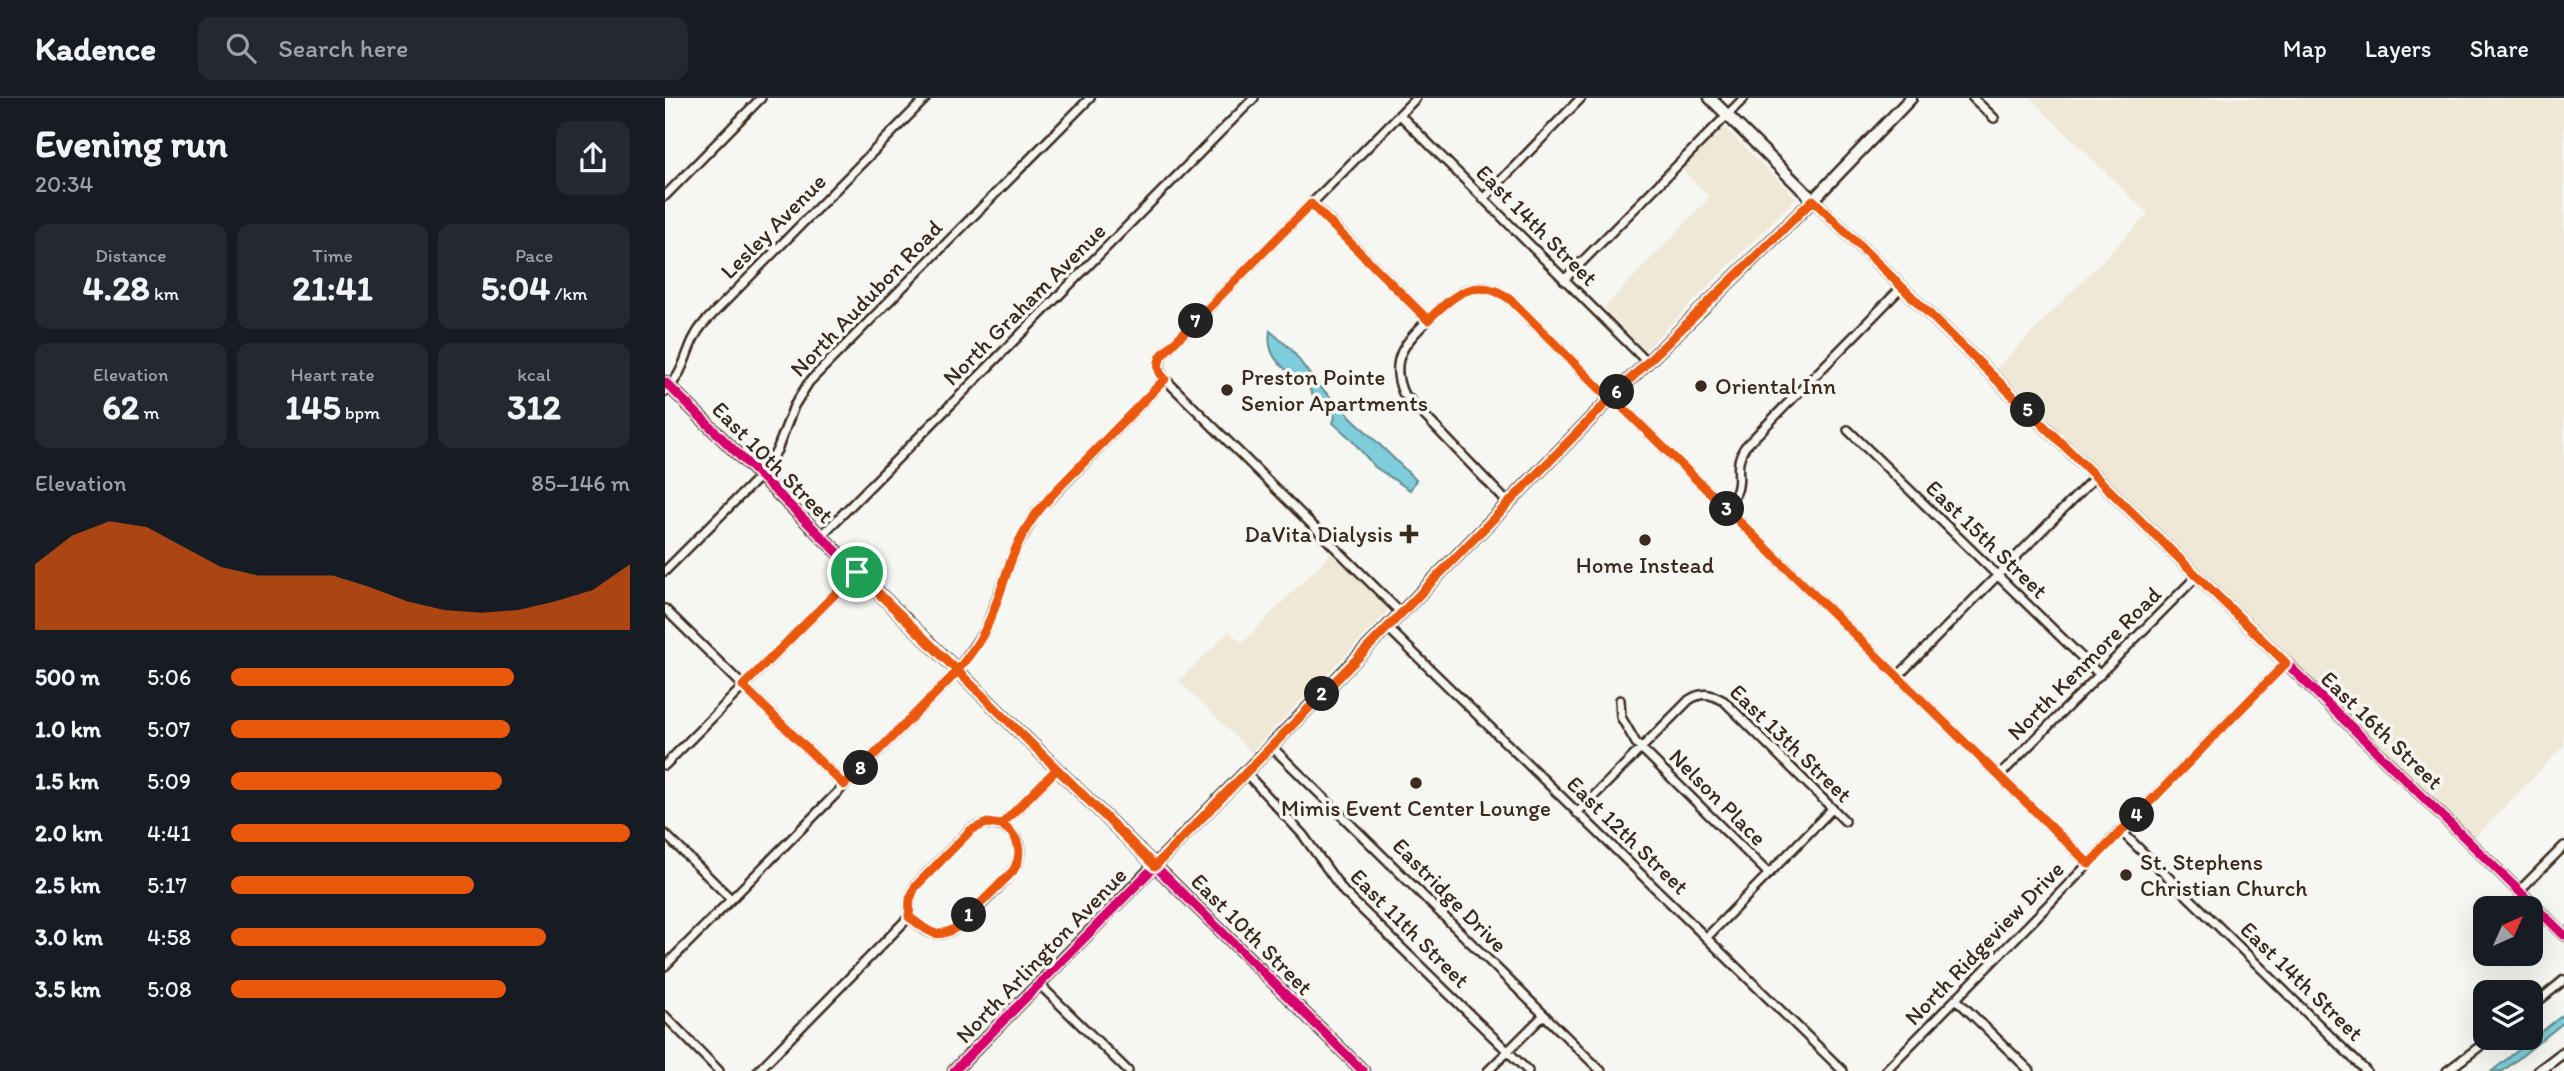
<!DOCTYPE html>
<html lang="en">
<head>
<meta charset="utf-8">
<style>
  :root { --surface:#171b24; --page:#242831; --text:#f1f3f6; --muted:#9ea1a6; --line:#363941; --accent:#ea580c }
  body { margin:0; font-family:Itim,sans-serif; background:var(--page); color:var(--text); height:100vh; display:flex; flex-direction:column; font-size:26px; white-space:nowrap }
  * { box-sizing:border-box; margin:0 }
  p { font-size:23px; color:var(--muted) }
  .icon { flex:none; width:38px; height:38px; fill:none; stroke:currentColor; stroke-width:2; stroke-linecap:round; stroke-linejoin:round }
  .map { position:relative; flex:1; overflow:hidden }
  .side { display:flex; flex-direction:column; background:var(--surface); width:665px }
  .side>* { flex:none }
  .needle { width:46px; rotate:45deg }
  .controls { position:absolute; left:1808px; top:798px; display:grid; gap:14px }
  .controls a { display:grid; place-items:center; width:70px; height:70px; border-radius:14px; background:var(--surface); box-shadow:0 7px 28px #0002; font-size:35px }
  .pin { position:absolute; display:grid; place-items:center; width:60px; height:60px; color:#fff; margin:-30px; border:4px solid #fff; border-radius:50%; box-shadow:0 2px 7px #0007 }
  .km { position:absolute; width:35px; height:35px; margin:-18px; border-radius:50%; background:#222; color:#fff; font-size:19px; line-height:35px; text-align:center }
  .round { display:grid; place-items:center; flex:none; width:74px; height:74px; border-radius:14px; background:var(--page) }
  .summary { display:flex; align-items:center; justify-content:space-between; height:119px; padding:0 35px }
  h1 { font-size:38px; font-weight:800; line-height:52px }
  .stats { display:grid; grid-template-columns:repeat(3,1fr); gap:10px; height:119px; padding:7px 35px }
  .stats div { display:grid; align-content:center; border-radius:14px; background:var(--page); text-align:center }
  .stats b { font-size:35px; font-weight:800 }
  .stats small { font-size:19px; font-weight:400 }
  .stats p { font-size:19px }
  .chart { height:196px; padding:14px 35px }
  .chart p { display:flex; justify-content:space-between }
  .chart svg { width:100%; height:126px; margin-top:7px; fill:var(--accent); opacity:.7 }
  ul { padding:0 35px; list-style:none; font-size:23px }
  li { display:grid; grid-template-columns:112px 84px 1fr; align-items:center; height:52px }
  li i { height:18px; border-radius:9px; background:var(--accent) }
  header { display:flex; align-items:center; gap:42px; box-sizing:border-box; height:98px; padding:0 35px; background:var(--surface); border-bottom:2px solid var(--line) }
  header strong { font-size:33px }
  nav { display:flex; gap:38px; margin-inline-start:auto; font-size:24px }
  .search { width:490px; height:63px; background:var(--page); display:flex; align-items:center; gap:18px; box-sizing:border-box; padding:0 24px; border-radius:14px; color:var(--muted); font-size:26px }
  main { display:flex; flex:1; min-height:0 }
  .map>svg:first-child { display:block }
  .built { fill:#f0e8d6 }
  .water { fill:#7fcddc; stroke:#648c90; stroke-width:2 }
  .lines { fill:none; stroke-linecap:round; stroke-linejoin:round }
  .minor-casing { stroke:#3b2a1e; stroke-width:12 }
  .tertiary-casing { stroke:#3b2a1e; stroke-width:14 }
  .secondary-casing { stroke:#3b2a1e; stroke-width:15 }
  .minor { stroke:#f6f6f2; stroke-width:7 }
  .tertiary { stroke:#f6f6f2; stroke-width:9 }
  .secondary { stroke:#f6f6f2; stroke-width:10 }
  .cycleway-casing { stroke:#f6f6f2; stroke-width:13 }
  .cycleway { stroke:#d6006c; stroke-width:9 }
  .route-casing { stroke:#fff; stroke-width:14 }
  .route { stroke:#ea580c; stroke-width:9 }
  .poi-dot { fill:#3b2a1e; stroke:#f6f6f2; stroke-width:2.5 }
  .labels { text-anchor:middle; stroke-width:7; stroke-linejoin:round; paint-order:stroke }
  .street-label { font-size:23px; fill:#3b2a1e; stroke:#f6f6f2 }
  .poi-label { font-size:23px; fill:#3b2a1e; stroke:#f6f6f2; text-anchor:start }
</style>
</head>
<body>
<header>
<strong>Kadence</strong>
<div class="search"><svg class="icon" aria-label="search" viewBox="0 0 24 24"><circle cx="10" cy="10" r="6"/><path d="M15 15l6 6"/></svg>Search here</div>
<nav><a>Map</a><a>Layers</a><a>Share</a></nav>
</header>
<main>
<section class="side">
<div class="summary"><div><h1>Evening run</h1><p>20:34</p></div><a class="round"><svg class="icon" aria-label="share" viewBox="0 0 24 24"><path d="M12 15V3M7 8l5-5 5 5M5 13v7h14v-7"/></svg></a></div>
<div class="stats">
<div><p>Distance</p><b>4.28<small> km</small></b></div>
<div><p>Time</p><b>21:41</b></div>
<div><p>Pace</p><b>5:04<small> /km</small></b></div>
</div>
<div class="stats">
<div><p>Elevation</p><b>62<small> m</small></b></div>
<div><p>Heart rate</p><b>145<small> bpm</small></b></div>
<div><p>kcal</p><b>312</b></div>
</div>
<div class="chart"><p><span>Elevation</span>85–146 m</p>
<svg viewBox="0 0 160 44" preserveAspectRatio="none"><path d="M0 44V21L10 11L20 6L30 8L40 15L50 22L60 25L70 25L80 25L90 29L100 34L110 37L120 38L130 37L140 34L150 30L160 21V44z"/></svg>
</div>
<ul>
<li><b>500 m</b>5:06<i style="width:71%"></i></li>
<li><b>1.0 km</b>5:07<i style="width:70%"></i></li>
<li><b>1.5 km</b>5:09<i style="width:68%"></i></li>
<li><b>2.0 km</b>4:41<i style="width:100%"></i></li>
<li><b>2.5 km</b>5:17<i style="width:61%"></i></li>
<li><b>3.0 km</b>4:58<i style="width:79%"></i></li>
<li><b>3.5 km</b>5:08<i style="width:69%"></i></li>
</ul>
</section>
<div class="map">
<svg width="1899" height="973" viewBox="0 0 1899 973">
  <rect width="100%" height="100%" fill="#f6f6f2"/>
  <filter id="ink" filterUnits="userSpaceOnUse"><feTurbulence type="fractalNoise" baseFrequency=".0143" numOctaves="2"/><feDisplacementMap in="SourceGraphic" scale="14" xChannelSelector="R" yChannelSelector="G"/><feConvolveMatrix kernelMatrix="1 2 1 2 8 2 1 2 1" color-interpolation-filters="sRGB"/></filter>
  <g filter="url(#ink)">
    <path class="built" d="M1365,0H1899V648L1809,740L1329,273L1483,116Z
      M1059,29L1131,100L980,252L939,210L1045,99L1016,71Z
      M667,454L722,509L721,515L586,654L514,583L564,533L577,545Z"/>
    <path class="water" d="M605,233L626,251L651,285L751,382L745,392L710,369L685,340L668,325L670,319C667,311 662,310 654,311L649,305C651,278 598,276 605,233Z
      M1899,916V924L1838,973H1827Z"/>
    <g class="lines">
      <defs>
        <path id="minor" d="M1308,0L1329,20
          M735,17L982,264
          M0,98L96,0
          M818,101L916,0
          M647,106L763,222
          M899,182L1079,0
          M0,294C24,270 19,248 39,225L261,0
          M947,299L1424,766
          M1183,332L1435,577
          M843,405L738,295C723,260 742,243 765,220C790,195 813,177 846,202L945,301
          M1060,410C1086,384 1064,373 1080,349L1237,189
          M156,438L589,0
          M0,473L95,378L112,352L129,308L144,284L425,0
          M0,511L179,687
          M736,515L497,278L494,268L497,257L751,0
          M722,529L1178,973
          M1233,578L1431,378
          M955,602L956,619L971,645L1104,776
          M606,648L936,973
          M0,667L192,474
          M581,675L638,737L679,794L863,973
          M1334,678L1532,478
          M912,715L1024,602C1037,593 1046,596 1059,603L1180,723
          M336,727L392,671
          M1456,733L1701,973
          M0,736L66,801
          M1854,793L1899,748
          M1041,840L1167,711
          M0,868L288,578L320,532L351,450L371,415L500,281
          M375,887L463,973
          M1291,901L1365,973
          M1866,909L1899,882
          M0,918L54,973
          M93,973L244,819L245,801L250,788L305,732C328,717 362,733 353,763C350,775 303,821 291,830C287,833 282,835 276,836C261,837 255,826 244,819
          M823,973L879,917
          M1220,973L1621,565
          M1782,973L1826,940"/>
        <path id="tertiary" d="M1148,102L1899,837
          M1874,973L1899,954"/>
        <path id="secondary" d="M1045,0L1148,102
          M0,284L698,973
          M289,973L945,301L1148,102L1246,0"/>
      </defs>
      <use href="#minor" class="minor-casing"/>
      <use href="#tertiary" class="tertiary-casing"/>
      <use href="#secondary" class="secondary-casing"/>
      <use href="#minor" class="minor"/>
      <use href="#tertiary" class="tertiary"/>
      <use href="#secondary" class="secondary"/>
      <defs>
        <path id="cycleway" d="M1148,102L1899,837
          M0,284L698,973
          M289,973L490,768"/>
      </defs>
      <use href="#cycleway" class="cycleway-casing"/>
      <use href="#cycleway" class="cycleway"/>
    </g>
  </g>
  <g class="lines" filter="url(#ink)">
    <defs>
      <path id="route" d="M192,474C259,540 325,605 392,671L336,727L322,725L306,732L250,789L245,801L244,819C262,831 269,844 292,829L348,773C359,755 354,736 336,727L392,671L490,768L947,299L1424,766L1621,565L1148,102L945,301L846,202C812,176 788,197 763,222L646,106L497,257C492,265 492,274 500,281C473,309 445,337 418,365C399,385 377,405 362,429C342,461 337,499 320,532C312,549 298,566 286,580L179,687L78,588L192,474"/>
    </defs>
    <use href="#route" class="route-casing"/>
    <use href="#route" class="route"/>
  </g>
  <g class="poi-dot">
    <circle cx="1036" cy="288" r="7"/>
    <circle cx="562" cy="292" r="7"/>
    <path d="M740.5 425.5h7v7h7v7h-7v7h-7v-7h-7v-7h7z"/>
    <circle cx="980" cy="442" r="7"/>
    <circle cx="751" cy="685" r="7"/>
    <circle cx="1461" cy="777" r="7"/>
  </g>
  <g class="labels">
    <g class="street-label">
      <text transform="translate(872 127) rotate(45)" y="8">East 14th Street</text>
      <text transform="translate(108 128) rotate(-45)" y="8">Lesley Avenue</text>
      <text transform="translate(201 200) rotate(-46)" y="8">North Audubon Road</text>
      <text transform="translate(359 206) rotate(-45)" y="8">North Graham Avenue</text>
      <text transform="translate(108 364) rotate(45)" y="8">East 10th Street</text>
      <text transform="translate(1322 441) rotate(44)" y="8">East 15th Street</text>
      <text transform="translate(1419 565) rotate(-45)" y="8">North Kenmore Road</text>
      <text transform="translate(1717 632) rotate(44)" y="8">East 16th Street</text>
      <text transform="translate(1126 645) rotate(44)" y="8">East 13th Street</text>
      <text transform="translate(1053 699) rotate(45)" y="8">Nelson Place</text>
      <text transform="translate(963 737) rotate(44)" y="8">East 12th Street</text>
      <text transform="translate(785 797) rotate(45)" y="8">Eastridge Drive</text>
      <text transform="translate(745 830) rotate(45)" y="8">East 11th Street</text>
      <text transform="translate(587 836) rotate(45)" y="8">East 10th Street</text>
      <text transform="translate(1319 845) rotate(-46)" y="8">North Ridgeview Drive</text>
      <text transform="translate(376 857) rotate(-46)" y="8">North Arlington Avenue</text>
      <text transform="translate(1637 883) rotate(44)" y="8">East 14th Street</text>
    </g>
    <g class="poi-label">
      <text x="576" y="287">Preston Pointe<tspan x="576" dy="26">Senior Apartments</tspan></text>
      <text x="1050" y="296">Oriental Inn</text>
      <text x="728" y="444" text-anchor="end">DaVita Dialysis</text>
      <text x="980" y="475" text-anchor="middle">Home Instead</text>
      <text x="751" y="718" text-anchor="middle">Mimis Event Center Lounge</text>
      <text x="1475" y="772">St. Stephens<tspan x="1475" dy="26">Christian Church</tspan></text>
    </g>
  </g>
</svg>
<div class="controls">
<a><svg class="needle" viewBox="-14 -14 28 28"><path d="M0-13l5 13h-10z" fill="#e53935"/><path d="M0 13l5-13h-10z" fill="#9ea1a6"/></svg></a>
<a><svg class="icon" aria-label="layers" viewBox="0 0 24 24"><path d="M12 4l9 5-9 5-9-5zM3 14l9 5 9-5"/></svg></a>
</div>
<div class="pin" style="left:192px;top:474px;background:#1e9e55"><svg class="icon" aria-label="arrive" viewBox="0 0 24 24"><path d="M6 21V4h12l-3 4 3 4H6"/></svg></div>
<b class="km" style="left:304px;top:817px">1</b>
<b class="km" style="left:657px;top:596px">2</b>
<b class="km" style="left:1062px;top:411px">3</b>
<b class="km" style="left:1472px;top:717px">4</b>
<b class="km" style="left:1363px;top:312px">5</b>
<b class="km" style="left:952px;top:294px">6</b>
<b class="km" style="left:531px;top:223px">7</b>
<b class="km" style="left:196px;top:670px">8</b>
</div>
</main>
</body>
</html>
